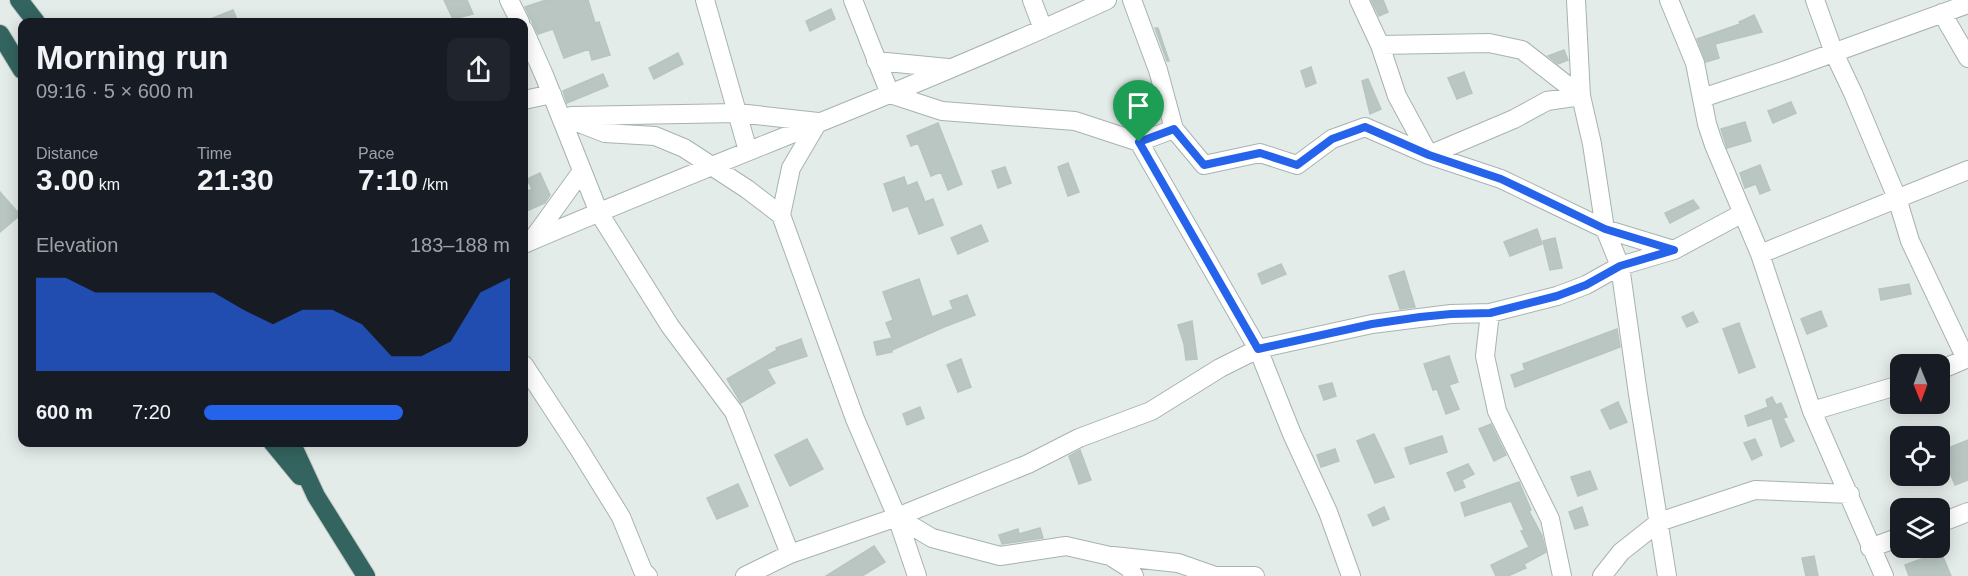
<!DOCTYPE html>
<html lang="en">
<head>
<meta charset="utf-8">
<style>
  :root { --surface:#171b24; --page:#20242c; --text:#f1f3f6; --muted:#9ea1a6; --accent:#2563eb }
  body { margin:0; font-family:Helvetica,sans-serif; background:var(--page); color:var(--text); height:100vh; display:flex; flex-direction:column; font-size:22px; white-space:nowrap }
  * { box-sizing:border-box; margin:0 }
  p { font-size:20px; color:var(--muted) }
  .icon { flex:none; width:33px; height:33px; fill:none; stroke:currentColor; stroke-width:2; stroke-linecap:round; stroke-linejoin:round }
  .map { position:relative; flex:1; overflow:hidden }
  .panel { position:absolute; left:18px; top:18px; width:510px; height:429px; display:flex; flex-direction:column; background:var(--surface); border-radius:12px; box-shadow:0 3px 15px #0003 }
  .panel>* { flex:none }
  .needle { width:39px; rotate:179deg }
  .tools { position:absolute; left:1890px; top:354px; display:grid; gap:12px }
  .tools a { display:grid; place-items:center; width:60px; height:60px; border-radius:12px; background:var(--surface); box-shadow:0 3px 15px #0003; font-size:30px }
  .pin { position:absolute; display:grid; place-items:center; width:51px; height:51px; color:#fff; margin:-62px -26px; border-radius:50% 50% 50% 0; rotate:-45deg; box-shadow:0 0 6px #0007 }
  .pin .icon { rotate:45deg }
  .round { display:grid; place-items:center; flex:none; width:63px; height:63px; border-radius:12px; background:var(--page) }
  .overview { display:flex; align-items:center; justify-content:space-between; height:102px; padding:0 18px }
  h1 { font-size:33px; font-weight:700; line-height:45px }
  .figures { display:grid; grid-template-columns:repeat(3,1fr); gap:9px; height:102px; padding:6px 18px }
  .figures div { display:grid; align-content:center }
  .figures b { font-size:30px; font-weight:700 }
  .figures small { font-size:16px; font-weight:400 }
  .figures p { font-size:16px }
  .chart { height:168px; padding:12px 18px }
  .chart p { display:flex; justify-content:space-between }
  .chart svg { width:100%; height:108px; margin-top:6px; fill:var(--accent); opacity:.7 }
  ul { padding:0 18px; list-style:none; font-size:20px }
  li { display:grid; grid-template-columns:96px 72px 1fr; align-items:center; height:45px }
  li i { height:15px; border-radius:8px; background:var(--accent) }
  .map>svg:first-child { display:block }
  .building { fill:#b9c6c2; stroke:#b7c4c0; stroke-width:1.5 }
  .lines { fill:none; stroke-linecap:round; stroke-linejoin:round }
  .minor-casing { stroke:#a7b3b0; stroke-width:20 }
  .highway-casing { stroke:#c2c8c7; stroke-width:20 }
  .minor { stroke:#fff; stroke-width:18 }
  .highway { stroke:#34645f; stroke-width:18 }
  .route-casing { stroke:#fff; stroke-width:12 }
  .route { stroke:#2563eb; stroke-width:8 }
</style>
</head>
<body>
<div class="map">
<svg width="1968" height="576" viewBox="0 0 1968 576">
  <rect width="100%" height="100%" fill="#e4ece9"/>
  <path class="building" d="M444,0H467L473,14L453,19Z
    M546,0H588L595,23L599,22L610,55L592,60L589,49L564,58L553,29L538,34L525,7Z
    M1371,0H1383L1388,12L1379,16Z
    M831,9L835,19L810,31L806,21Z
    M233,10L238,22H203Z
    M1754,15L1762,32L1715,44L1719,58L1706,62L1697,39L1740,24L1739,22Z
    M1155,28H1158L1169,61H1167Z
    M1564,50L1568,60L1558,64L1548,56Z
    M678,53L683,64L654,79L649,68Z
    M1311,67L1316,83L1306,87L1301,71Z
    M1464,72L1472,93L1457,99L1448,78Z
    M603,74L608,86L567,103L563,91Z
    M1368,79L1381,109L1370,114L1362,81Z
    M1791,102L1796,113L1773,123L1768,111Z
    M1745,122L1751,141L1727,148L1721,129Z
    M938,123L962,184L948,190L941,172L931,176L918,143L911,146L907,136Z
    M1068,163L1079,192L1068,196L1058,167Z
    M1760,165L1770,190L1760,194L1756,184L1745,188L1740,173Z
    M1005,167L1011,183L998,188L992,171Z
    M540,173L550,195L545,203L524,212V193L532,189L527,179Z
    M904,177L907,186L917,182L925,202L933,199L943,225L919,234L908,206L893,211L884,184Z
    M0,192L20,215L0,232Z
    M1693,200L1699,208L1670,223L1665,213Z
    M981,225L988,241L958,254L951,238Z
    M1537,229L1542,244L1510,256L1504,242Z
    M1555,238L1562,268L1550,270L1543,241Z
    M1281,264L1286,274L1262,284L1258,274Z
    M1404,271L1415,307L1400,309L1389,276Z
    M919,279L932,317L953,309L950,301L967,295L975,315L944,327L892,350V352L877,355L874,342L892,338L886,323L893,320L883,292Z
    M1909,284L1911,294L1881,300L1879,289Z
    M1821,311L1827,326L1807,334L1801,319Z
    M1693,312L1698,322L1687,327L1682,317Z
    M1192,321L1197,359L1186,360L1184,344L1178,325Z
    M1739,323L1755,367L1739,373L1723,329Z
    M1617,329L1620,347L1515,387L1511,375L1525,370L1523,364Z
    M801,339L807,356L767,369L775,383L741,403L727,379L777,350L776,348Z
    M1449,356L1458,382L1449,385L1459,409L1446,414L1437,389L1433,390L1424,364Z
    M961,359L971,387L958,392L947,365Z
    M1332,383L1336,396L1324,400L1319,386Z
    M1772,397L1776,405L1781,403L1787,417L1783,418L1794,441L1781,447L1772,418L1748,426L1745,416L1768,407L1766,400Z
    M1618,402L1627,422L1610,429L1601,410Z
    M920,407L924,418L907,425L903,414Z
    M1491,424L1506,455L1494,461L1479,429Z
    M1374,434L1394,477L1375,483L1357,441Z
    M1442,436L1447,452L1410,464L1405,448Z
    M807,439L823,469L790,486L775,455Z
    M1755,439L1762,455L1752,460L1744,443Z
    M1968,440V480L1955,485L1941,451Z
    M1335,449L1339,461L1321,467L1317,455Z
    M1080,450L1091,480L1079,484L1069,456Z
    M1468,464L1474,474L1462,480L1465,487L1455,491L1447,473Z
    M1590,471L1597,489L1578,496L1571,477Z
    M1519,482L1531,510L1529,511L1542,536L1546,552L1524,564L1526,568L1508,576H1496L1491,565L1529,547L1521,531L1524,530L1511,501L1465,516L1461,503Z
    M738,484L748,506L717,519L707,498Z
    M1384,507L1389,519L1373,526L1368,515Z
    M1582,507L1588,525L1575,529L1569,512Z
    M1040,528L1043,538L1002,544L999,535L1018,529L1019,534Z
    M874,546L885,562L862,576H826Z
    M1941,552L1951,576H1909L1905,565Z
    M1814,556L1818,576H1806L1802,558Z"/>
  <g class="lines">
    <defs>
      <path id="minor" d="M509,0L520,22
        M705,0L748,151
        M853,0L890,94L942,111L1075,121L1139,142L1258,349L1292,434L1328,512L1351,576
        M1032,0L1043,29
        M1132,0L1158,70L1174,129L1204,165L1260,153L1297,165L1332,139L1365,127L1429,155L1501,179L1605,229L1674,250
        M1359,0L1380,45L1397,96L1429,155L1514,119L1547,101L1581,96
        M1576,0L1581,96L1592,144L1605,229L1620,266L1638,394L1667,576
        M1669,0L1695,63L1707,124L1714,145L1760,254L1812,411L1884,576
        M1815,0L1834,53L1853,93L1897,198L1910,241L1966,359
        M1942,13L1968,58
        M524,30L544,75L599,213L670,326L734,412L790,554
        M1380,45L1489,43L1522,50L1581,96
        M876,61L948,68
        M1702,98L1786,70L1968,4
        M524,100L552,94
        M561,116L605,133L655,136L684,148L747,189L781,215L855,419L897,517L917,576
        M571,116L738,113L818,122L791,168L781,215
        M1139,142L1174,129
        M532,240L582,171
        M524,244C717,161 916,88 1107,0
        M1760,254L1968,170
        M1490,313L1485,356L1497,411L1550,519L1562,576
        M524,365L579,449L621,517L643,571L648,576
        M1940,370L1968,358
        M1812,411L1900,385
        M897,517L932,538L1000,556L1066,546L1110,556L1129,568L1134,576
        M1940,523L1968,512
        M1870,548L1900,537
        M1113,556L1178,563L1215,576H1255
        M745,576L790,554L897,517L1028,464L1079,438L1151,411L1220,368L1258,349L1372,324L1451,314L1490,313L1557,296L1586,285L1620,266L1674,250L1741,214
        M1602,576L1621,552L1659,522L1755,490L1850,494"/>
      <path id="highway" d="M19,0L36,22
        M0,34L22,70
        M272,442L300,476
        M291,442L316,496L366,576"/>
    </defs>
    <use href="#minor" class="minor-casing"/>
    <use href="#highway" class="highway-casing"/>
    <use href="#minor" class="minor"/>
    <use href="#highway" class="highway"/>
  </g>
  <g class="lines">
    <defs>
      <path id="route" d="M1365,127L1429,155L1501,179L1605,229L1674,250L1620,266L1586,285L1557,296L1490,313L1451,314L1420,317L1372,324L1258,349L1139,142L1174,129L1204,165L1260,153L1297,165L1332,139Z"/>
    </defs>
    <use href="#route" class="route-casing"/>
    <use href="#route" class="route"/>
  </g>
</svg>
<div class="tools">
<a><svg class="needle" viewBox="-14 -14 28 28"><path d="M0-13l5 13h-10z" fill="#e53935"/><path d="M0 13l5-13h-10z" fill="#9ea1a6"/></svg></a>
<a><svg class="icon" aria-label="locate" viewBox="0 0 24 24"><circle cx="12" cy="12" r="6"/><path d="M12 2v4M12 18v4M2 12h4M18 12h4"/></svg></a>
<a><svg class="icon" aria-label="layers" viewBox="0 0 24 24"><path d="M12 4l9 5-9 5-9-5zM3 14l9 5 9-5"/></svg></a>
</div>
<div class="pin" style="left:1139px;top:142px;background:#1e9e55"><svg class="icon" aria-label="arrive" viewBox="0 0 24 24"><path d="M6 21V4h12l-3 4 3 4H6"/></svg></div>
<section class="panel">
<div class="overview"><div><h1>Morning run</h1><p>09:16 · 5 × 600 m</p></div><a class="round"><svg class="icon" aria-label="share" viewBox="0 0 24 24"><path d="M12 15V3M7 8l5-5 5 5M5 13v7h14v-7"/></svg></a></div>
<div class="figures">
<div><p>Distance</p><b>3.00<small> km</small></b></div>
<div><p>Time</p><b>21:30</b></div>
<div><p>Pace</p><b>7:10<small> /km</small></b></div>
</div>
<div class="chart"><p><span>Elevation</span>183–188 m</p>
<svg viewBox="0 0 160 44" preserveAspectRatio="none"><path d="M0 44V6L10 6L20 12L30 12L40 12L50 12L60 12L70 19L80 25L90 19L100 19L110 25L120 38L130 38L140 32L150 12L160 6V44z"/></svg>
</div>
<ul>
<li><b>600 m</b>7:20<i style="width:65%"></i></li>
</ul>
</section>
</div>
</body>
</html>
